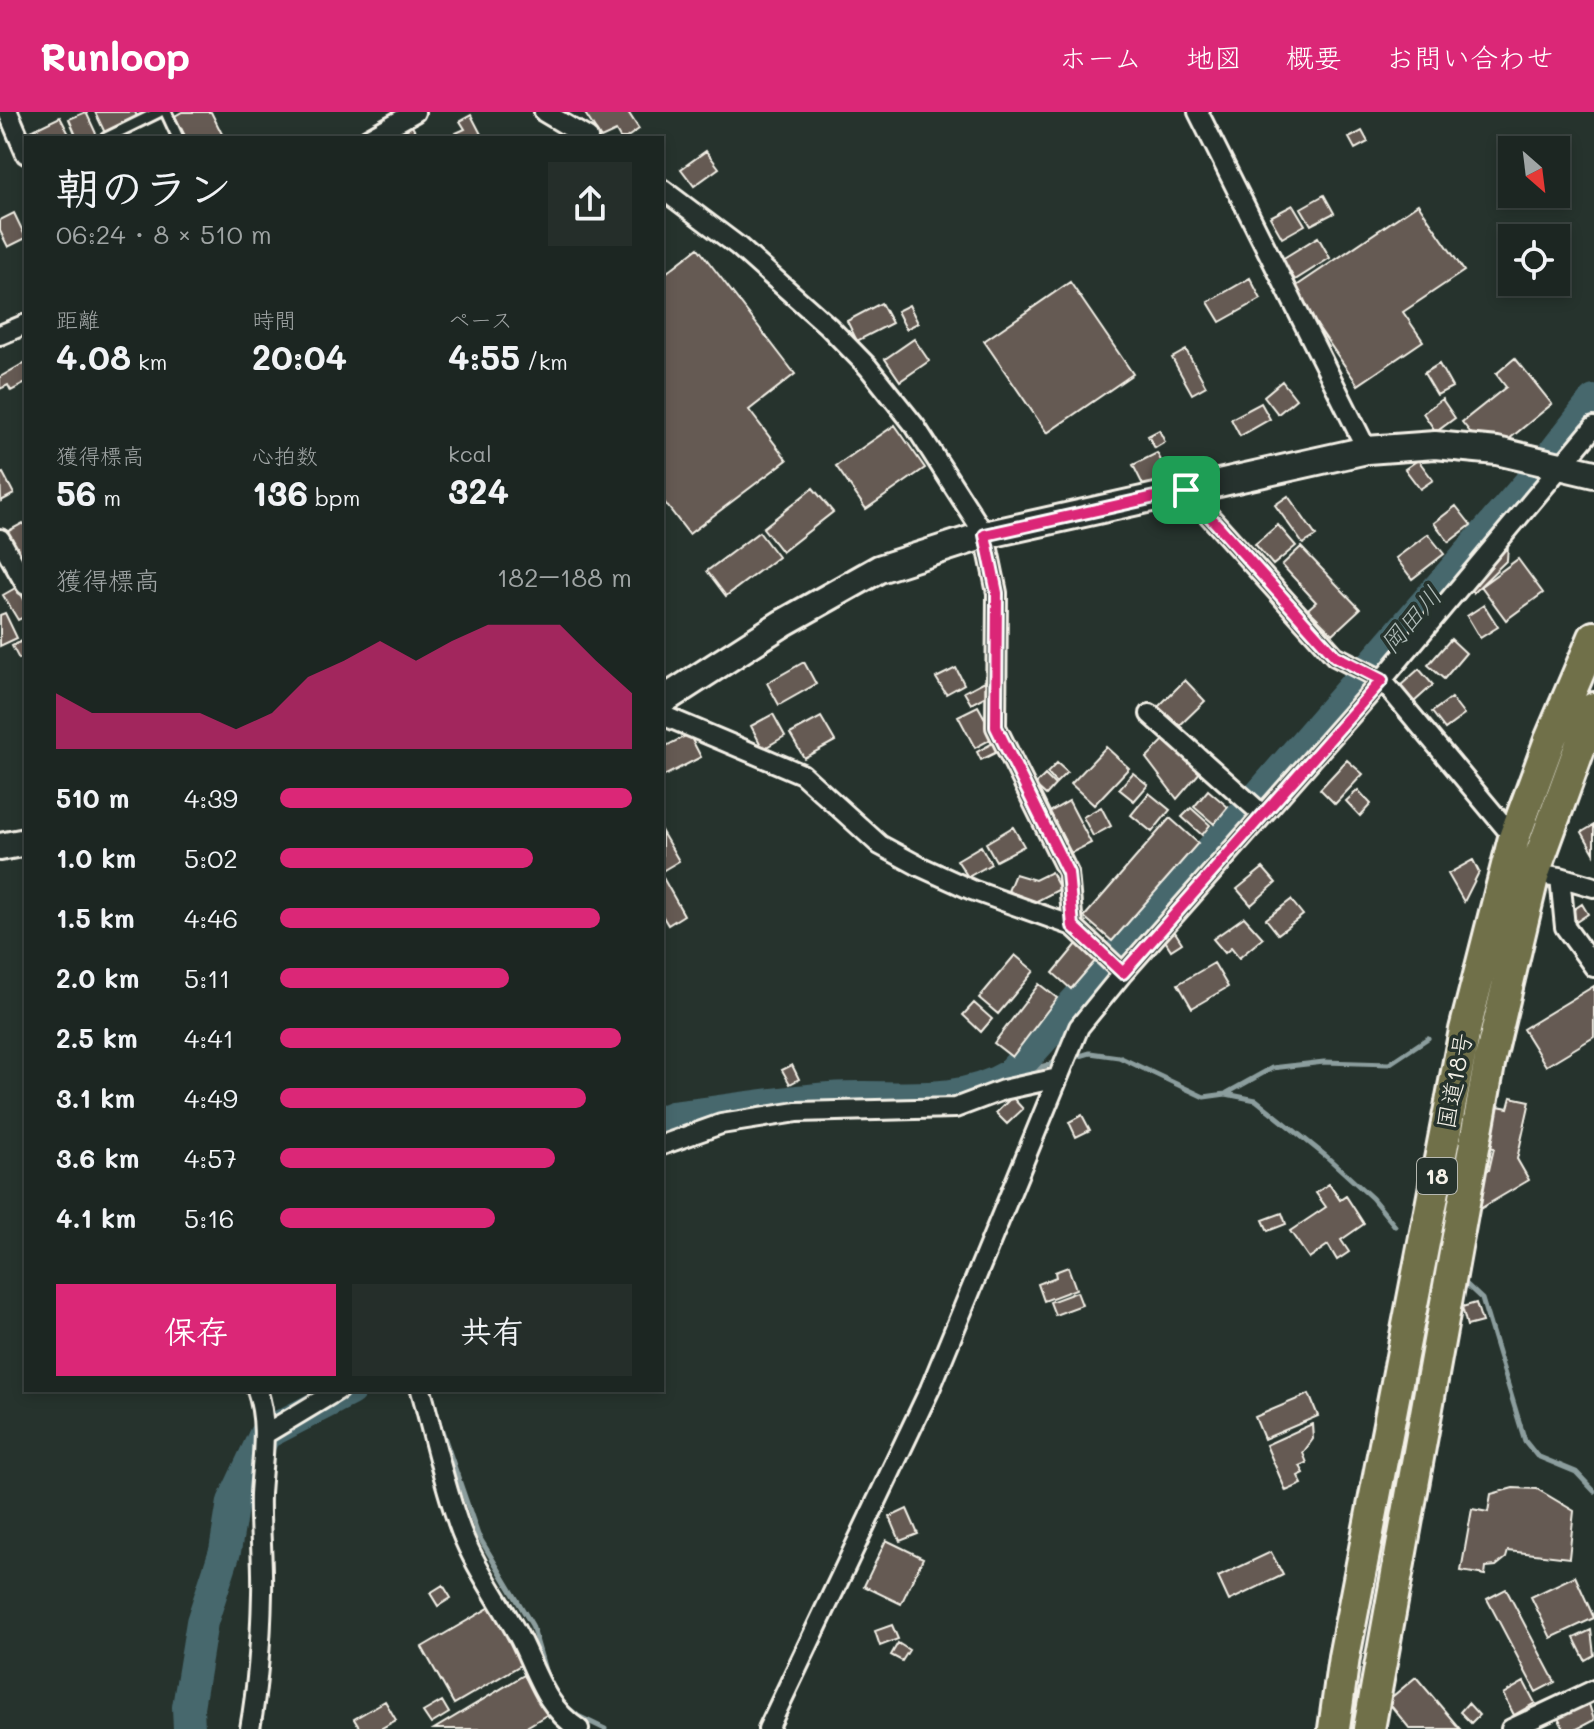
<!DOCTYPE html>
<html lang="ja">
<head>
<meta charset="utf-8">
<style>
  :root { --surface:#1c2622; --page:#252e2a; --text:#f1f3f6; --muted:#a0a5a5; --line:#3a4340; --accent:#db2777 }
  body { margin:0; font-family:Mali,"Klee One",sans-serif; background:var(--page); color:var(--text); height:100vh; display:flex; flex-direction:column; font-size:30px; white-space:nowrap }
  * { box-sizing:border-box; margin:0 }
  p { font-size:26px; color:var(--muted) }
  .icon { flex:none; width:44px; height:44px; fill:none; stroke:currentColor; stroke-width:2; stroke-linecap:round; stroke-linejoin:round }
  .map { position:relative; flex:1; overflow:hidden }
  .sheet { position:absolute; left:24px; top:24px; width:640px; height:1256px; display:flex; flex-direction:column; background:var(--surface); border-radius:0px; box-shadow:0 4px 12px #0003,0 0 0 2px var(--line) }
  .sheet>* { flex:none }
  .needle { width:52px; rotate:152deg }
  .tools { position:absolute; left:1498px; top:24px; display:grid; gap:16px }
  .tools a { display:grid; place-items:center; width:72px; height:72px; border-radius:0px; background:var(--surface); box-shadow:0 4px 12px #0003,0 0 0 2px var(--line); font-size:40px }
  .pin { position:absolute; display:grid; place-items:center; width:68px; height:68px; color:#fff; margin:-34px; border-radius:16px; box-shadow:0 4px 12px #0006 }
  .round { display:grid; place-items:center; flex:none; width:84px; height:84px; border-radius:0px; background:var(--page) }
  .overview { display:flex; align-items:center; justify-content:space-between; height:136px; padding:0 32px }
  h1 { font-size:44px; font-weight:700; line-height:60px }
  .metrics { display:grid; grid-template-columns:repeat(3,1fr); gap:12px; height:136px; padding:8px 32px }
  .metrics div { display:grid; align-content:center }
  .metrics b { font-size:34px; font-weight:700 }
  .metrics small { font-size:22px; font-weight:400 }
  .metrics p { font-size:22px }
  .chart { height:224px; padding:16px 32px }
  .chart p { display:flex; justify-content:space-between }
  .chart svg { width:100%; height:144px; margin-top:8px; fill:var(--accent); opacity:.7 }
  .cta { display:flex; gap:16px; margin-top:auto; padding:16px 32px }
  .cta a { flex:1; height:92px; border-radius:0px; background:var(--accent); color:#fff; font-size:32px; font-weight:700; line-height:92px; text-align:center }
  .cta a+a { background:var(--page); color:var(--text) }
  ul { padding:0 32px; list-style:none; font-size:26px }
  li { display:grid; grid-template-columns:128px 96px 1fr; align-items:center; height:60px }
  li i { height:20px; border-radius:10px; background:var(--accent) }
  header { display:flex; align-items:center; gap:48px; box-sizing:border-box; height:112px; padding:0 40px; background:var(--accent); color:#fff }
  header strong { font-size:38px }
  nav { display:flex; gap:44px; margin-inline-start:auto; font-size:28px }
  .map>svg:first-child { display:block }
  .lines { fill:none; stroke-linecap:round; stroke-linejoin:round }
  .stream { stroke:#8c9e9e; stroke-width:5 }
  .river { stroke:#46676d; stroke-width:32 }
  .building { fill:#655a52; stroke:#f4f1e8; stroke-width:2 }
  .service-casing { stroke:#f4f1e8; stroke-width:15 }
  .minor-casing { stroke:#f4f1e8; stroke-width:24 }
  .secondary-casing { stroke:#f4f1e8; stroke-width:32 }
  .trunk-casing { stroke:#f4f1e8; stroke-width:36 }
  .service { stroke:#26332d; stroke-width:9 }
  .minor { stroke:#26332d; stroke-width:18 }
  .secondary { stroke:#26332d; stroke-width:26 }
  .trunk { stroke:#70704a; stroke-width:30 }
  .route-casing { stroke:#fff; stroke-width:16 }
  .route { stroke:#db2777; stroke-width:10 }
  .labels { text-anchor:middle; stroke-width:7; stroke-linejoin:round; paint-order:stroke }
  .shield { fill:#26332d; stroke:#b6b8b0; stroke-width:2 }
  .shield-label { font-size:22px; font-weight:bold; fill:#f4f1e8 }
  .street-label { font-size:24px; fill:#f4f1e8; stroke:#26332d }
  .water-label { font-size:26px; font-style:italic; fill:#aebab7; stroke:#26332d }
</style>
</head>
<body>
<header>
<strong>Runloop</strong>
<nav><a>ホーム</a><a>地図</a><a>概要</a><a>お問い合わせ</a></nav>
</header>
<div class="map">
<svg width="1594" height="1617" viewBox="0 0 1594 1617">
  <rect width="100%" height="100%" fill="#26332d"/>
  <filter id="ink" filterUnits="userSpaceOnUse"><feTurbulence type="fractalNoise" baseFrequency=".0125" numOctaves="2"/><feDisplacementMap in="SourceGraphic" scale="16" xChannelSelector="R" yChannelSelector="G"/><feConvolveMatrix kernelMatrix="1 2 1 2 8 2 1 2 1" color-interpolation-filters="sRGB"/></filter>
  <g filter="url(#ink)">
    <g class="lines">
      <path class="stream" d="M1073,946L1090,941L1119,945L1204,985L1226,982L1256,988L1327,1045L1372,1086L1395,1114
        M1010,963L1059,950
        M1227,981L1272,956L1324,950L1389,952L1428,926
        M1466,1172L1482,1187L1525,1329L1537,1344L1576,1360L1594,1379
        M438,1307L478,1423L532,1513L548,1569
        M565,1593L578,1604L605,1617"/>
      <path class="river" d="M1556,338L1594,289
        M1259,684L1532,368
        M662,1009L672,1005C724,999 777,990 830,986C892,981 952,997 1010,963L1239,707
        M189,1617L188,1595L202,1510L225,1439L233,1390L265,1322L350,1278"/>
    </g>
    <path class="building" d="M86,0L98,26H77L69,7Z
      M95,0H135L138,6L105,21Z
      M182,0H211L224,26H186L175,4Z
      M584,0H628L639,17L626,26H620L616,19L601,26Z
      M471,3L483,26H459L456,21L465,17L460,9Z
      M60,5L71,26H30L27,21Z
      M409,9L416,21L407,26H397L393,18Z
      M1362,19L1368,30L1355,37L1349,26Z
      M706,39L719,56L694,74L681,57Z
      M1324,83L1334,101L1311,113L1301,96Z
      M1418,92L1464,159L1403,200L1423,229L1358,273L1292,177Z
      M1293,93L1305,113L1282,126L1270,105Z
      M14,101L26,126L8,135L0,119V108Z
      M1318,125L1330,146L1295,168L1282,147Z
      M698,136L795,262L749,298L787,348L689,422L662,387V164Z
      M1250,166L1261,187L1220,210L1208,190Z
      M1070,170L1133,262L1047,321L984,229Z
      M881,191L892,211L857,229L847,209Z
      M909,193L918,211L906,217L897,199Z
      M914,227L929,249L900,269L885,247Z
      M1186,238L1206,274L1192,282L1172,246Z
      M1515,246L1552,292L1508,328L1474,325L1462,310L1506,275L1496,262Z
      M26,250V271L11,279L8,273L0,277V265Z
      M1439,252L1452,275L1437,283L1424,261Z
      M1282,269L1296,287L1278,302L1264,284Z
      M1442,287L1455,306L1436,320L1423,301Z
      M1261,291L1270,307L1240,324L1231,307Z
      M895,313L925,356L866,397L836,354Z
      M1159,318L1165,330L1155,336L1148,324Z
      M1157,341L1170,365L1145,377L1133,353Z
      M1418,348L1433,368L1420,377L1405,357Z
      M3,361L14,382L1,389L0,362Z
      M813,376L833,400L782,440L763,416Z
      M1288,384L1316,424L1303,432L1275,393Z
      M1456,394L1471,413L1449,430L1434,411Z
      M23,411L26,416V445L17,448L3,422Z
      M1278,413L1296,434L1273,453L1255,432Z
      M759,420L778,445L726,484L707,459Z
      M1428,422L1444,442L1412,467L1396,446Z
      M1508,434L1507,448L1473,481L1467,474Z
      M1301,435L1360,497L1333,522L1308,497L1316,490L1282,453Z
      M1518,447L1543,481L1506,508L1481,474Z
      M17,475L26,491V504L18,508L3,483Z
      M1484,493L1498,515L1480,526L1467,504Z
      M5,501L17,526L0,534V503Z
      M26,527V544L19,547L12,534Z
      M1451,527L1466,541L1444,567L1428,553Z
      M804,550L816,572L779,593L767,571Z
      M956,556L964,572L946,582L936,566Z
      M1419,557L1433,573L1414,590L1400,574Z
      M1185,568L1205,589L1176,617L1156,597Z
      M985,569L988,583L971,592L964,580Z
      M1451,586L1464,603L1445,617L1432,600Z
      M978,594L995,625L975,636L958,604Z
      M773,602L785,624L763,637L751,614Z
      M821,605L835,629L804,646L790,622Z
      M689,622L701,645L662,665V636Z
      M1165,627L1201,659L1177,687L1146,646Z
      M993,631L997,640L981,648L977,640Z
      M1106,635L1129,656L1094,693L1071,672Z
      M1347,648L1363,662L1335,692L1320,677Z
      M1057,651L1067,660L1056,671L1047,661Z
      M1133,661L1148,673L1134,689L1119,677Z
      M1045,663L1055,673L1046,683L1035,673Z
      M1208,678L1228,695L1214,712L1194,695Z
      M1358,678L1371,692L1360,704L1346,689Z
      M1149,681L1170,698L1152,720L1131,703Z
      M1069,689L1091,731L1071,741L1050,700Z
      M1101,695L1111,714L1093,724L1083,705Z
      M1191,696L1210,713L1202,723L1182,705Z
      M1170,706L1198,731L1112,829L1084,805Z
      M1594,713V741L1582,720Z
      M1013,715L1024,734L996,749L986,731Z
      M662,720L679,749L662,759Z
      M981,734L991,752L968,765L957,748Z
      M1473,748L1479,760L1464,790L1448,762Z
      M1263,756L1276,771L1251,793L1237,777Z
      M1051,760L1060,777L1035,790L1008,779L1015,762L1035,768Z
      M662,764L684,803L668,813L662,803Z
      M1291,788L1303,803L1278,822L1266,807Z
      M1582,792L1588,802L1576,810L1570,800Z
      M1244,805L1263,826L1239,846L1231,836L1225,841L1213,827Z
      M1175,820L1182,831L1171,838L1164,827Z
      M1077,832L1096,848L1071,877L1053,861Z
      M1015,843L1034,859L998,902L979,886Z
      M1214,851L1228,875L1192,896L1178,872Z
      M1039,872L1057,886L1012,945L994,931Z
      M1594,874V925L1546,954L1523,917Z
      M974,891L992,907L981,920L963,903Z
      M792,953L799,967L790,972L782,958Z
      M1012,985L1023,997L1007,1012L996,1001Z
      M1511,985L1530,989L1517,1047L1529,1068L1478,1098L1485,1058H1489L1494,1036L1489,1035L1498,994L1508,996Z
      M1082,1003L1090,1018L1076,1025L1069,1010Z
      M1329,1072L1340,1088L1346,1084L1364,1112L1341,1128L1349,1140L1337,1148L1328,1133L1309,1146L1290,1119L1326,1095L1316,1081Z
      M1282,1101L1286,1112L1268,1119L1263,1108Z
      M1068,1155L1076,1177L1044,1189L1038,1172L1056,1165L1055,1160Z
      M1077,1180L1082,1193L1055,1203L1050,1190Z
      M1476,1191L1482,1210L1467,1214L1462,1195Z
      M1309,1282L1318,1304L1264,1327L1255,1305Z
      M1312,1312L1313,1327L1303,1341L1307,1351L1300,1354L1304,1361L1298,1364L1302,1372L1286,1379L1266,1333Z
      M1513,1376L1537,1377L1574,1399L1569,1446L1508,1439L1506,1446L1496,1454L1486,1455L1485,1463L1461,1459L1472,1397L1488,1400L1491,1382Z
      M907,1397L918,1422L900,1429L890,1405Z
      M886,1428L923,1446L901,1492L864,1474Z
      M1271,1440L1283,1463L1229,1489L1218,1465Z
      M1575,1464L1594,1506L1551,1526L1531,1485Z
      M443,1473L451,1486L438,1494L430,1481Z
      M1506,1477L1555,1570L1536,1580L1487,1487Z
      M494,1493L526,1550L454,1592L422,1535Z
      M892,1513L898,1527L880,1534L875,1519Z
      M1591,1518L1594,1543L1585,1548L1574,1526Z
      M898,1531L909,1538L902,1549L891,1543Z
      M524,1563L548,1602L523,1617H434Z
      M1416,1565L1460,1617H1410L1387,1589Z
      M1524,1570L1535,1591L1514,1603L1503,1582Z
      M385,1589L396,1608L380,1617H360L354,1607Z
      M442,1589L449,1601L431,1612L423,1600Z
      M1588,1589L1594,1608L1577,1617H1564L1558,1606Z
      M1468,1591L1479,1603L1471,1611L1460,1600Z"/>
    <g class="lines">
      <defs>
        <path id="service" d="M166,0L178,26
          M106,26L159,0"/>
        <path id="minor" d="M8,0L26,42
          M544,0L588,26
          M1198,0L1367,338
          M369,26L415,0
          M662,77L738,134L828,214L868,255L915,314L985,423L997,481L996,615L1068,761L1073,814
          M0,223L26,212
          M1186,378L1335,544L1382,568L1514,726
          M0,427L26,473
          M1150,602L1263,703
          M662,603L802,662L880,733L919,754L972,778L1073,814L1123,861
          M1534,761L1560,765L1565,815L1594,855
          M1560,765L1594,775
          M662,1033L721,1012L797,1000L955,996L1003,978L1058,966
          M421,1278C434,1325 444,1374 461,1419C476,1458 501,1490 520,1527C537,1561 545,1595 579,1617
          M265,1322L338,1278
          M250,1617C258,1572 261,1527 262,1481C263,1448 259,1415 260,1382C262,1347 269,1312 257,1278
          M768,1617L930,1277L1079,915L1123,861L1382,568L1594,315
          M1511,1617L1594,1578"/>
        <path id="secondary" d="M662,589L783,511L879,457L985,423L1367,338L1435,333L1497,339L1594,362
          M0,735L26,730"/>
        <path id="trunk" d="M1334,1617L1344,1545L1465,918L1514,726L1550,628L1594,525
          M1369,1617L1490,947L1534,761L1594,596"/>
      </defs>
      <use href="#service" class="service-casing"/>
      <use href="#minor" class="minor-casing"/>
      <use href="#secondary" class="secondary-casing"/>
      <use href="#trunk" class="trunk-casing"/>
      <use href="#service" class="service"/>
      <use href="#minor" class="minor"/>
      <use href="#secondary" class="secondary"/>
      <use href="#trunk" class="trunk"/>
    </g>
  </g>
  <g class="lines" filter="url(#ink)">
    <defs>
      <path id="route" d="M1186,378L1335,544L1382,568L1123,861L1073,814L1068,761L996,615L997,481L985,423Z"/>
    </defs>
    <use href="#route" class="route-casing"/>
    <use href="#route" class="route"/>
  </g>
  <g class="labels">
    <rect class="shield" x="1417" y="1046" width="40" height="36" rx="6"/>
    <g class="shield-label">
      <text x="1437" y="1072">18</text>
    </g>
    <g class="street-label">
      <text transform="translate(1455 969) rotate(-79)" y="8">国道18号</text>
    </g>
    <g class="water-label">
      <text transform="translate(1411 508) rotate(-49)" y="9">岡田川</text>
    </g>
  </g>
</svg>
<div class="tools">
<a><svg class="needle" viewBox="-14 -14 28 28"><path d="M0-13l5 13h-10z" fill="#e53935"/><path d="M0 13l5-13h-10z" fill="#a0a5a5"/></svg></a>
<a><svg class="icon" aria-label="locate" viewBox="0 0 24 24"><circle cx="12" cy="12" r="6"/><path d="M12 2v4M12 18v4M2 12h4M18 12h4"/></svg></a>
</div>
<div class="pin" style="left:1186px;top:378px;background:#1e9e55"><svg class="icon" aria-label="arrive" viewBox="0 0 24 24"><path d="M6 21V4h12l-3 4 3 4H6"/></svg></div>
<section class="sheet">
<div class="overview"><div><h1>朝のラン</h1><p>06:24 · 8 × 510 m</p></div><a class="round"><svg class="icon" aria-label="share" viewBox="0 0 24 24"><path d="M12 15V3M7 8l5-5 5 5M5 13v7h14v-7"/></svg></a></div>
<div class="metrics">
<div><p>距離</p><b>4.08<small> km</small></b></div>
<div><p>時間</p><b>20:04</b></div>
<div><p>ペース</p><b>4:55<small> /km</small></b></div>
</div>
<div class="metrics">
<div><p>獲得標高</p><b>56<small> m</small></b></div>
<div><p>心拍数</p><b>136<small> bpm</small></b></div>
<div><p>kcal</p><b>324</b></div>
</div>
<div class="chart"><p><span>獲得標高</span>182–188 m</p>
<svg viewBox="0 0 160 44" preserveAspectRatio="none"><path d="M0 44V27L10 33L20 33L30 33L40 33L50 38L60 33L70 22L80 17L90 11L100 17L110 11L120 6L130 6L140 6L150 17L160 27V44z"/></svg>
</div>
<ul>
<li><b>510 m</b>4:39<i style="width:100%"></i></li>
<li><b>1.0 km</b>5:02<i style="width:72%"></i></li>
<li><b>1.5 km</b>4:46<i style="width:91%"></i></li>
<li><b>2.0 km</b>5:11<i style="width:65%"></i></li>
<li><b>2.5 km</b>4:41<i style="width:97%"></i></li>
<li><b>3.1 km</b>4:49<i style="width:87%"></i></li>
<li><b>3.6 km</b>4:57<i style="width:78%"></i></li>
<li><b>4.1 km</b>5:16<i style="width:61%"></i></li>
</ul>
<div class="cta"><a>保存</a><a>共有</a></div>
</section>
</div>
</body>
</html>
